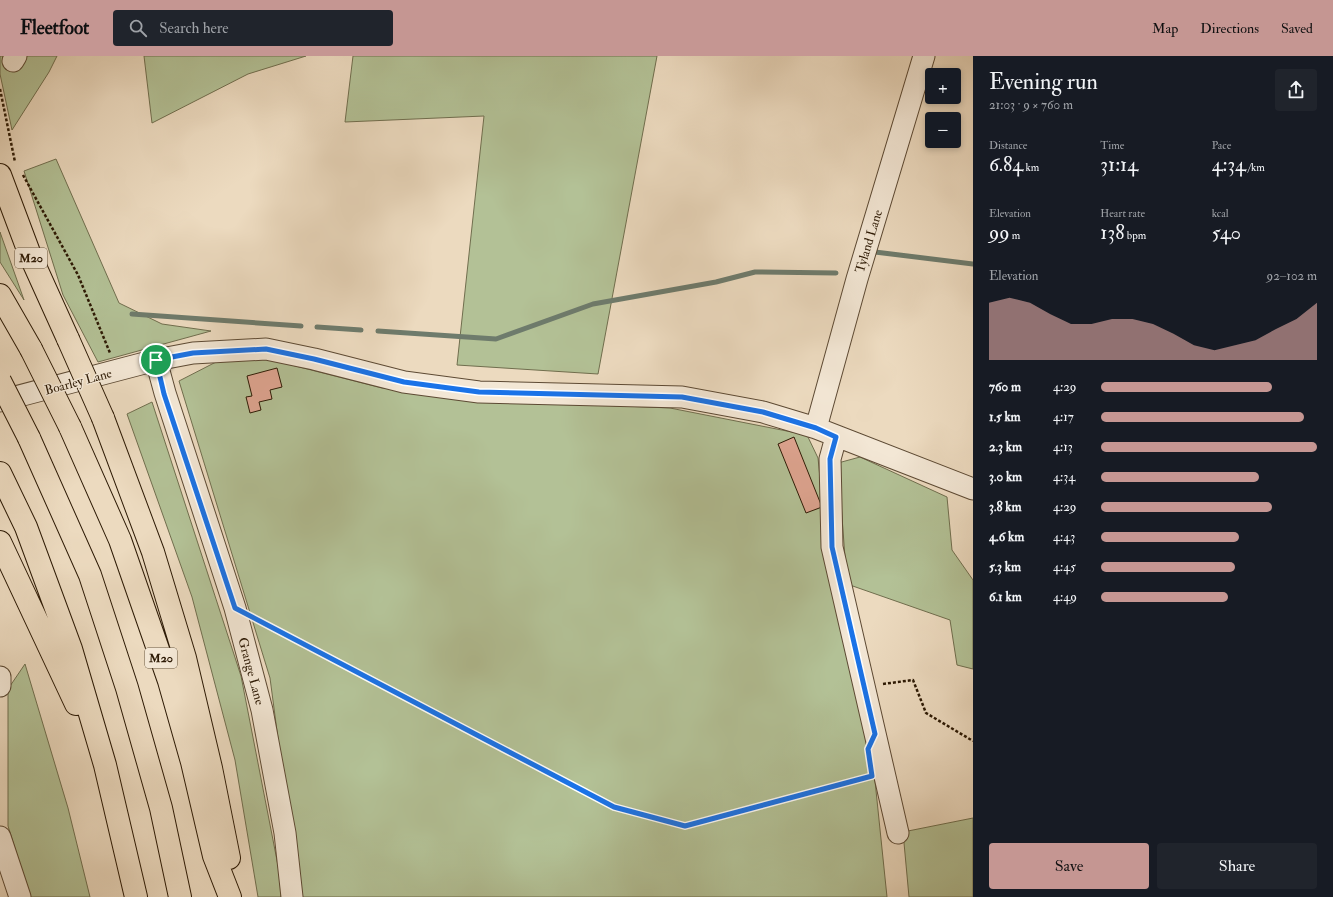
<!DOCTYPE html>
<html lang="en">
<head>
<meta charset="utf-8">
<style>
  :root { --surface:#171b24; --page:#20242c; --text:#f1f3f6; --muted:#9ea1a6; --accent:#c59692 }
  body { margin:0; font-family:"IM FELL Double Pica",serif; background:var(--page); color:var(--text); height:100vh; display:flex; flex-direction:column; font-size:15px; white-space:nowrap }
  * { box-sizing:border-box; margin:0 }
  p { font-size:13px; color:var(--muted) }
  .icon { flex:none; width:22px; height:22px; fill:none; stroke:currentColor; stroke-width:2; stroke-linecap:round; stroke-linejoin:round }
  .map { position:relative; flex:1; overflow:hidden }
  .drawer { display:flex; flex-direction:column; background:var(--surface); width:360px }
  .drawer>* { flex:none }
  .fabs { position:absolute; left:925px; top:12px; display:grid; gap:8px }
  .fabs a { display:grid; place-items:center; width:36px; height:36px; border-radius:4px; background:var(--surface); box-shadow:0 2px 6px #0003; font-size:20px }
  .pin { position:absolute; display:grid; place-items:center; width:34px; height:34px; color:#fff; margin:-17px; border:2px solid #fff; border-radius:50%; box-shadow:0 1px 4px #0007 }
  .round { display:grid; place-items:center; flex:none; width:42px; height:42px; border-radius:4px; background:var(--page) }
  .headline { display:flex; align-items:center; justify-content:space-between; height:68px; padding:0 16px }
  h1 { font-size:22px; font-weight:600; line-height:30px }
  .figures { display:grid; grid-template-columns:repeat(3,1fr); gap:6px; height:68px; padding:4px 16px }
  .figures div { display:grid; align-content:center }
  .figures b { font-size:20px; font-weight:600 }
  .figures small { font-size:11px; font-weight:400 }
  .figures p { font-size:11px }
  .chart { height:112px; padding:8px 16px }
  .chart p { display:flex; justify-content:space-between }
  .chart svg { width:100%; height:72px; margin-top:4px; fill:var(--accent); opacity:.7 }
  .cta { display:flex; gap:8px; margin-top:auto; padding:8px 16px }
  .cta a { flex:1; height:46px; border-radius:4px; background:var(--accent); color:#111; font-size:16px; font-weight:600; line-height:46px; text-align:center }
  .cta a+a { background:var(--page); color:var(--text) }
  ul { padding:0 16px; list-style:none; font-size:13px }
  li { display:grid; grid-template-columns:64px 48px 1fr; align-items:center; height:30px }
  li i { height:10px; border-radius:5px; background:var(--accent) }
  header { display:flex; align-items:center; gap:24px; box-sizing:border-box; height:56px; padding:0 20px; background:var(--accent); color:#111 }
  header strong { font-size:19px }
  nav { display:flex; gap:22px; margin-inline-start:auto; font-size:14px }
  .search { width:280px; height:36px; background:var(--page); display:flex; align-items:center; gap:10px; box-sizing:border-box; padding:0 14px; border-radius:4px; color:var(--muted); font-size:15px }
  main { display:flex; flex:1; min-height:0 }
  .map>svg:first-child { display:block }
  .green { fill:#b3c196; stroke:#706e4e }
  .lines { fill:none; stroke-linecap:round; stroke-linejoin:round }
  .stream { stroke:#6e7b6c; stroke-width:5 }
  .building { fill:#dfa591; stroke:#2d1a05 }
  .minor-casing { stroke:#5d4a34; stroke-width:23 }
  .highway-casing { stroke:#2d1a05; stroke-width:24 }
  .path { stroke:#2d1a05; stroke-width:2.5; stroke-dasharray:3 2; stroke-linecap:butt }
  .minor { stroke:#f3e7d5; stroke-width:21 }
  .highway { stroke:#ecdabf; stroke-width:22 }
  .highway-bridge-casing { stroke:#2d1a05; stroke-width:24; stroke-linecap:butt }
  .highway-bridge { stroke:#ecdabf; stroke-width:22 }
  .route-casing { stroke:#fff; stroke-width:8 }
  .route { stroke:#1a73e8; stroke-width:5 }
  .labels { text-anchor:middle; stroke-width:3; stroke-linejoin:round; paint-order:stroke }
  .shield { fill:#f3e7d5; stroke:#685843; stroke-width:1 }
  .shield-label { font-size:12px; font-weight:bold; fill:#2d1a05 }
  .street-label { font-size:13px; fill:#2d1a05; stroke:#f3e7d5 }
</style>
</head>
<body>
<header>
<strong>Fleetfoot</strong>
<div class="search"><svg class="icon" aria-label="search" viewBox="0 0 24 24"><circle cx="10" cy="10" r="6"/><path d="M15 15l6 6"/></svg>Search here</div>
<nav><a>Map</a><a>Directions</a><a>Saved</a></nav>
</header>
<main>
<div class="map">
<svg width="973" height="841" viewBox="0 0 973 841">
  <rect width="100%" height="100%" fill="#ecdabf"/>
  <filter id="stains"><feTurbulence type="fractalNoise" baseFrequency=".005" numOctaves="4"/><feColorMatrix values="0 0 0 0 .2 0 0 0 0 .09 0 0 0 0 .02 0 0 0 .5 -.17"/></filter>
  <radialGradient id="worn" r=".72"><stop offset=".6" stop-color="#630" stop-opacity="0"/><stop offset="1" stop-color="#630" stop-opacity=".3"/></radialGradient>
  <path class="green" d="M0,0H57L49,16L12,74L0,18Z
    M144,0H306L248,18L152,67Z
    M353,0H657L598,318L457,309L484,60L345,66Z
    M56,103L119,247L162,268L211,275L98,306L63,239L24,115Z
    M0,176L24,244L0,206Z
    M264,302L382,332L527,346L670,352L807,379L818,402L826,483L875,725L887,841H299L270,622L179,325L216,306Z
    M152,346L241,620L281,825V841H258L235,704L192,541L127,358Z
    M860,401L947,441L952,494L973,524V613L957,609L950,564L847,528L838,407Z
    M25,608L68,752L90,841H30L8,770V633Z
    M973,762V841H909L903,776Z"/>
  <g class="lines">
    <path class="stream" d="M875,196L973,208
      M132,258L301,270
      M317,271L361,274
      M378,275L496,283L593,248L716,226L755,216L836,217"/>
  </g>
  <path class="building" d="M277,312L282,331L270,334L272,343L259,346L261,354L250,357L246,341L252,340L247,320Z
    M794,381L822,451L806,457L778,388Z"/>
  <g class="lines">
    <defs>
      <path id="minor" d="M13,5L16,0
        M156,304L165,337L235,552L262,654L285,777L292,841
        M0,345L156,304L193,297L266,293L314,303L404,326L479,336L682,341L763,356L816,372L973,433
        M816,372L857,223L924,0
        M836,381L830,403L832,491L898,777
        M0,621V630
        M0,781L20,841"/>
      <path id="highway" d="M0,119L30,199L68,283
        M0,239L31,293
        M103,362L153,496L185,602L211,712L229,802
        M70,371L120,484L169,625L192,706L214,800L230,841
        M29,382L90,519L127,632L161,752L180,841
        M0,417L26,471L71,593L105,709L136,841
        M0,486L76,648"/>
    </defs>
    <use href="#minor" class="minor-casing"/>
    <use href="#highway" class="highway-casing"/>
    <path class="path" d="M0,33L15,106
      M23,119L78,219L110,297
      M258,564L613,751L685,770L866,722
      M883,628L913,624L926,657L973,685"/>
    <use href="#minor" class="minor"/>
    <use href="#highway" class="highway"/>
    <defs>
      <path id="highway-bridge" d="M68,283L103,362
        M31,293L70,371
        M0,325L29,382"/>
    </defs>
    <use href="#highway-bridge" class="highway-bridge-casing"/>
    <use href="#highway-bridge" class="highway-bridge"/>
  </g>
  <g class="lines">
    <defs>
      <path id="route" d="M266,293L314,303L404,326L479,336L682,341L763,356L816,372L836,381L830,403L832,491L875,678L868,693L872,720L685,770L614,751L235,552L164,338L156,304L193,297Z"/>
    </defs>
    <use href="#route" class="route-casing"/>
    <use href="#route" class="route"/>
  </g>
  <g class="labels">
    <g class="shield">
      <rect x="15" y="192" width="32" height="20" rx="3"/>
      <rect x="145" y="592" width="32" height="20" rx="3"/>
    </g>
    <g class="shield-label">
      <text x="31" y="206">M20</text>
      <text x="161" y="606">M20</text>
    </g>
    <g class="street-label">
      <text transform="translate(868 185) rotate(-73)" y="5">Tyland Lane</text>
      <text transform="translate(78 325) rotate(-15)" y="5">Boarley Lane</text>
      <text transform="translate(252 615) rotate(75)" y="5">Grange Lane</text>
    </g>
  </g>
  <rect width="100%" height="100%" filter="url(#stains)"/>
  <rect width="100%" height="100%" fill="url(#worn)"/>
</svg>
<div class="fabs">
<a>+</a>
<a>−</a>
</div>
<div class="pin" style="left:156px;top:304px;background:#1e9e55"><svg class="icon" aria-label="arrive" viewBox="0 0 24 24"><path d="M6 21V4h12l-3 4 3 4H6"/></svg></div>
</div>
<section class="drawer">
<div class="headline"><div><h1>Evening run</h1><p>21:03 · 9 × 760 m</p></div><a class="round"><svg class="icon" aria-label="share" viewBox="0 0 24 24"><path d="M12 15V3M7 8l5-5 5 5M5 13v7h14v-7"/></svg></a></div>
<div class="figures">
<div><p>Distance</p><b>6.84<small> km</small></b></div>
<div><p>Time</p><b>31:14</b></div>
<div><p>Pace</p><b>4:34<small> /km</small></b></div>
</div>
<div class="figures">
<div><p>Elevation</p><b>99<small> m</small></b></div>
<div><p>Heart rate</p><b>138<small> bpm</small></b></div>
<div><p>kcal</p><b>540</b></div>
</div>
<div class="chart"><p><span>Elevation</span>92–102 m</p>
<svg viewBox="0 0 160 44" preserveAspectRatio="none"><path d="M0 44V9L10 6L20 9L30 16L40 22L50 22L60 19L70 19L80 22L90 28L100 35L110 38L120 35L130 32L140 25L150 19L160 9V44z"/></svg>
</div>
<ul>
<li><b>760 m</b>4:29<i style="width:79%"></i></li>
<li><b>1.5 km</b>4:17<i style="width:94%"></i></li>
<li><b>2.3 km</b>4:13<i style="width:100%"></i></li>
<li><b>3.0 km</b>4:34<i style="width:73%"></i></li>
<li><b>3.8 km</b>4:29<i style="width:79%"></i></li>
<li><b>4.6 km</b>4:43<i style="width:64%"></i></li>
<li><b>5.3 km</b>4:45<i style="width:62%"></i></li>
<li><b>6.1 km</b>4:49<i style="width:59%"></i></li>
</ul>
<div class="cta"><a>Save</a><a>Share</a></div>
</section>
</main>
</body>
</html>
